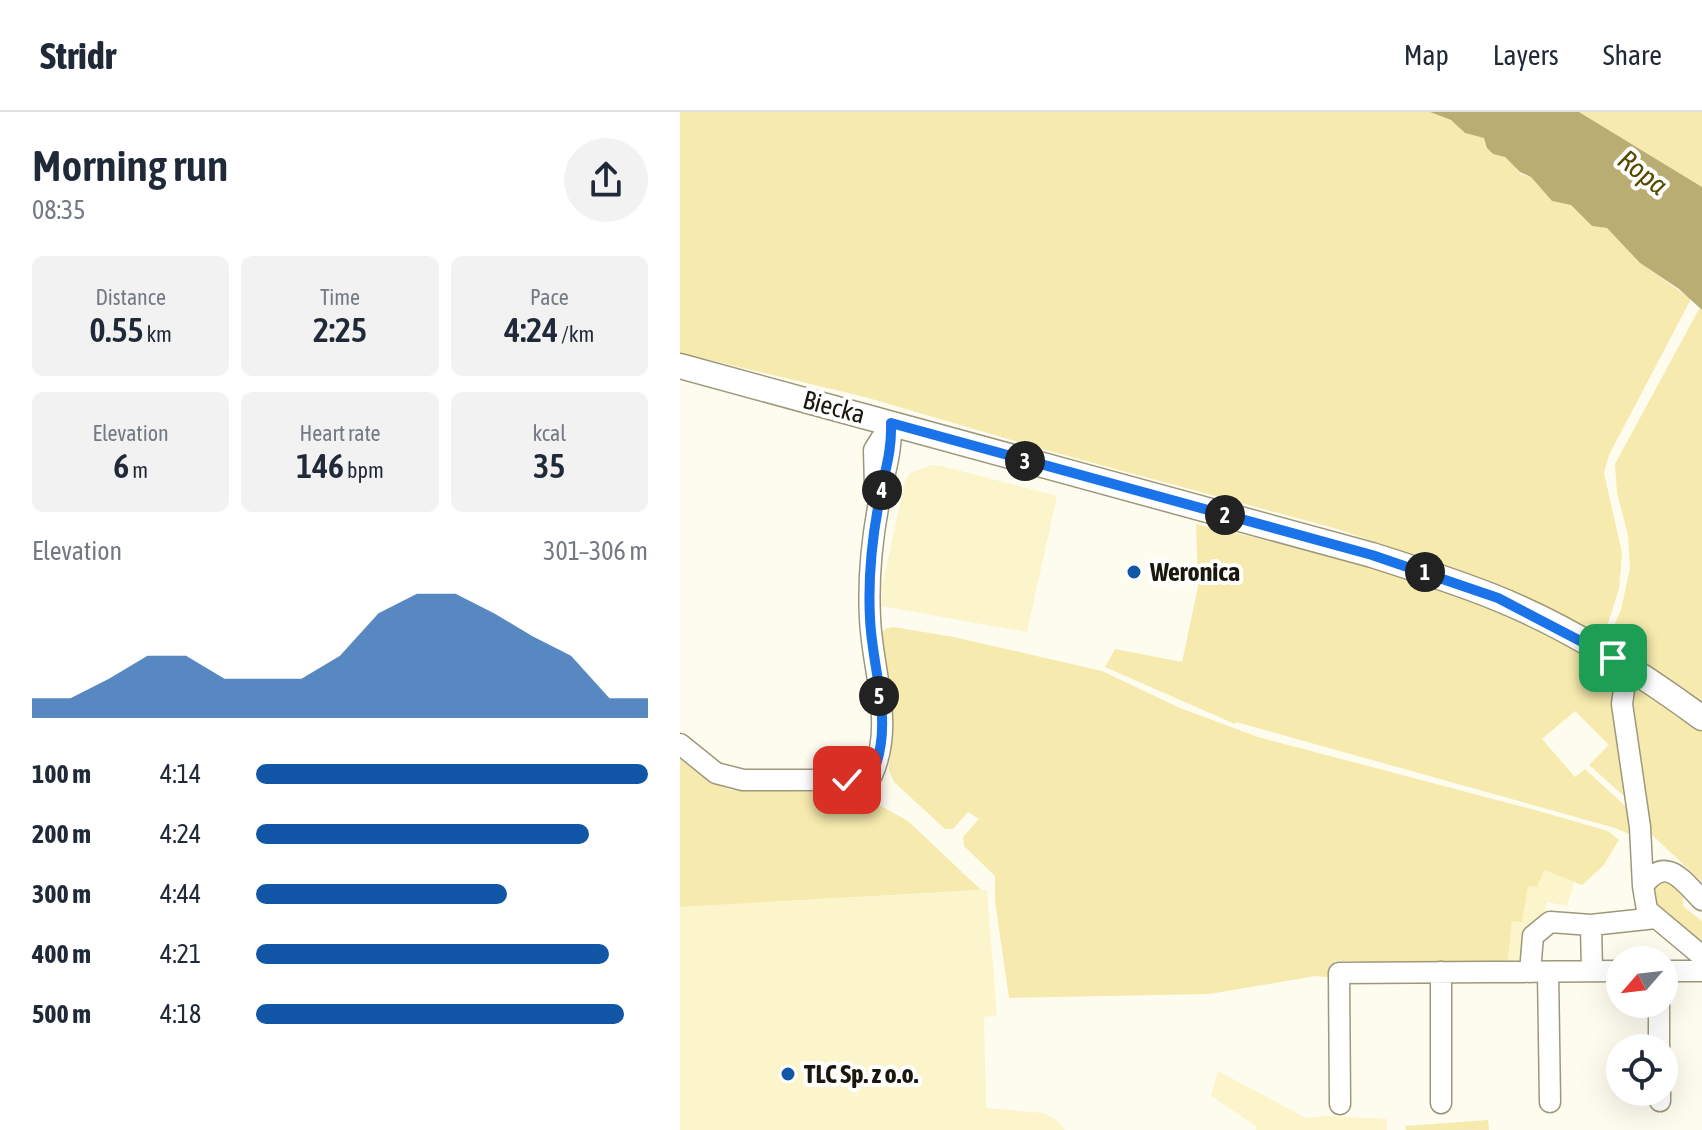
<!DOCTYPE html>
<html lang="en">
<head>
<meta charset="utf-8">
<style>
  :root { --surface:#fff; --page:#f2f2f3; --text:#1f2937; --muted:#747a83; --line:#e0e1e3; --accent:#1257a7 }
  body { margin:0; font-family:"Asap Condensed",sans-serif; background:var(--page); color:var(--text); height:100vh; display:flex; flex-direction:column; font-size:30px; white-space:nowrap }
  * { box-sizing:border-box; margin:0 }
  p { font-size:26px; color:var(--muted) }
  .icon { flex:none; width:44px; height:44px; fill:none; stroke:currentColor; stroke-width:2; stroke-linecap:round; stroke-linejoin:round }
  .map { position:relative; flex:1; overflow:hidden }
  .panel { display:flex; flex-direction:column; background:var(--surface); width:680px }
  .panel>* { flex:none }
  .needle { width:52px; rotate:242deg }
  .fabs { position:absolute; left:926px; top:834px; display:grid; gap:16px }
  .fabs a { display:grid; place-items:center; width:72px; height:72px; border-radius:50%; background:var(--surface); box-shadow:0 8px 32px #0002; font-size:40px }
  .pin { position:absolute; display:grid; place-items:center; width:68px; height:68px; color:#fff; margin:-34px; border-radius:16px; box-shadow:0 4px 12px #0006 }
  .km { position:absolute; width:40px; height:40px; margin:-20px; border-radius:50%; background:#222; color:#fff; font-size:22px; line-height:40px; text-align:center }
  .round { display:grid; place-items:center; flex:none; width:84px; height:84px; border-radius:42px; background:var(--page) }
  .summary { display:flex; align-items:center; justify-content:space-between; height:136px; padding:0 32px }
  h1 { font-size:44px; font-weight:600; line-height:60px }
  .stats { display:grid; grid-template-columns:repeat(3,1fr); gap:12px; height:136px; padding:8px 32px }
  .stats div { display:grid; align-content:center; border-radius:12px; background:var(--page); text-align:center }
  .stats b { font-size:34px; font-weight:600 }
  .stats small { font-size:22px; font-weight:400 }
  .stats p { font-size:22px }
  .chart { height:224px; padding:16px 32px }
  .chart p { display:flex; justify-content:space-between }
  .chart svg { width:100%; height:144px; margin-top:8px; fill:var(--accent); opacity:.7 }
  ul { padding:0 32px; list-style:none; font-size:26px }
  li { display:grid; grid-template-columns:128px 96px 1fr; align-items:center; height:60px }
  li i { height:20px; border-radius:10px; background:var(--accent) }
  header { display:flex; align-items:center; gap:48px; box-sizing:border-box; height:112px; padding:0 40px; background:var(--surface); border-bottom:2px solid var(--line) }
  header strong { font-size:38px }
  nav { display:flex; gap:44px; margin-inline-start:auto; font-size:28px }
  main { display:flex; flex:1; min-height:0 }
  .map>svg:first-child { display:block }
  .built { fill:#fcf4cb }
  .green { fill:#f6eaae }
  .water { fill:#b9ad73 }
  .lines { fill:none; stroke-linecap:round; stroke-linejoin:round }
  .minor-casing { stroke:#9e987a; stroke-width:23 }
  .major-casing { stroke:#9e987a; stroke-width:27 }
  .minor { stroke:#fff; stroke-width:20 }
  .major { stroke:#fff; stroke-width:24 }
  .route-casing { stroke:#fff; stroke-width:16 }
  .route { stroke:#1a73e8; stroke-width:10 }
  .poi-dot { fill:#1257a7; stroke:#fff; stroke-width:3 }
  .labels { text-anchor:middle; stroke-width:8; stroke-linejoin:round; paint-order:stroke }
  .street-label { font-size:26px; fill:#1a180c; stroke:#fff }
  .poi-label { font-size:26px; font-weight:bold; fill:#1a180c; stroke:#fff; text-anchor:start }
  .water-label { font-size:28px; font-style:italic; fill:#584b00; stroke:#fff }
</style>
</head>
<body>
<header>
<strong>Stridr</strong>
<nav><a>Map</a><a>Layers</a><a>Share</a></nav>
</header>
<main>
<section class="panel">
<div class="summary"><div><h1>Morning run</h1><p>08:35</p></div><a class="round"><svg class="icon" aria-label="share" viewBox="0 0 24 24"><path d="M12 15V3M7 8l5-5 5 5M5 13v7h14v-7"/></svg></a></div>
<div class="stats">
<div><p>Distance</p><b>0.55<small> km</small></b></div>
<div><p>Time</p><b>2:25</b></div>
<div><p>Pace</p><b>4:24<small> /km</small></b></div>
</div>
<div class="stats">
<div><p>Elevation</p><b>6<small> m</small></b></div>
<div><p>Heart rate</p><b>146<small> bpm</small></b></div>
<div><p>kcal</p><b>35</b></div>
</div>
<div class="chart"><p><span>Elevation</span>301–306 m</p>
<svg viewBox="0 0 160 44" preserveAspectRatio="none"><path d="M0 44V38L10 38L20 32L30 25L40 25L50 32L60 32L70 32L80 25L90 12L100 6L110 6L120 12L130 19L140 25L150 38L160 38V44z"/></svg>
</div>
<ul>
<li><b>100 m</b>4:14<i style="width:100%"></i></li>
<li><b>200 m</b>4:24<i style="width:85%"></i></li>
<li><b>300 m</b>4:44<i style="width:64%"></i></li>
<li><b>400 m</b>4:21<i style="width:90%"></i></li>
<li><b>500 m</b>4:18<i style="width:94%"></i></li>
</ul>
</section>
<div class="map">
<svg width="1022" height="1018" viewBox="0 0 1022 1018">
  <rect width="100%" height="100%" fill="#fefcef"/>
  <path class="built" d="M251,353L262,354L377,384L347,520L201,494L202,474L225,369L230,361Z
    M864,758L894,770L887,794L867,790L860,817L847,815L843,856L827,855L832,808L842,809L848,773Z
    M307,778L317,903L304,905L306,996L363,1001L375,1007L385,1018H0V795Z
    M538,959L626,1006L648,1004L707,1007V1018H576V1014L531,984Z"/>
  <path class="green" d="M0,0H750L771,8L785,21L805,26L807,36L813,42L825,45L841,62L851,65L872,89L891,93L912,114L927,116L960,151L1011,187L929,343L924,361L942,441L939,477L925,521L923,525H917L899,514L752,449L657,417L358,336L185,285L0,241Z
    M899,0H1022V75Z
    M1019,197L1022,198V590L1000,573L937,538L933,516L941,498L950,456L948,423L937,381L935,352Z
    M516,412C601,432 688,448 770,479C825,499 878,527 929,556L937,565L953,692L909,653L929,633L895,599L862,627L895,665L905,657L954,702L956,725L935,716L556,610L555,612L425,555L435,537L502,550L518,475Z
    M213,515L274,525L422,559L500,596L578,625L855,698L928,719L939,728L923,754L902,773L864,758L857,775L848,774L842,810L832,809L827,855L682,856L678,849H655L653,866L636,864L529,882L329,886L315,789V764L284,734L283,725L299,707L288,700L273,717H265L214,670L209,658L212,610L199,524L205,517Z
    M956,575L969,580L1022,619V770L968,719L950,578Z
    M0,647L20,663L50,678L153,680L192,689L228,709L301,778L0,795Z
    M986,763L1003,777V794L1022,809V841C1001,823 969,803 973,772Z
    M808,1008L809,1018H726L725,1014Z"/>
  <path class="water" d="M750,0H899L1022,75V198L999,177L960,151L927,116L912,114L891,93L872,89L851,65L840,60L825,45L813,42L807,36L804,26L785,21L771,8Z"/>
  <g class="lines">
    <defs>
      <path id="minor" d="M195,374L194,338L211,311
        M947,555L942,592L960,715L963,774
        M0,632L36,661L63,668H167L192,663C215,612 192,559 190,506C188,468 192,427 199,390C204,360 212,342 211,311
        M1022,788C1003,769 986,742 963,774L967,798L1022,844
        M912,859L911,813L976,806
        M984,859H1022
        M761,860V991
        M850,860L853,824L870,810L911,813
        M868,860L870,990
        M979,892V936
        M980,989V980
        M660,992L659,861L940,859"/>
      <path id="major" d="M0,254L692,443C733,456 774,469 814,485C889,515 958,559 1022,606"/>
    </defs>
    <use href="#minor" class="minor-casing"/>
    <use href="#major" class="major-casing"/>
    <use href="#minor" class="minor"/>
    <use href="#major" class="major"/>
  </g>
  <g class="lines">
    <defs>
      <path id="route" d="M167,668L192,663C215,612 192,559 190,506C188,468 192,427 199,390C204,360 212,342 211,311L692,443L818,486L933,546"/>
    </defs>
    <use href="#route" class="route-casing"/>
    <use href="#route" class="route"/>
  </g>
  <g class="poi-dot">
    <circle cx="454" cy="460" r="8"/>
    <circle cx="108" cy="962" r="8"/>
  </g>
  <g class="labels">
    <g class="street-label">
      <text transform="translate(154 295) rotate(15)" y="9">Biecka</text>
    </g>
    <g class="poi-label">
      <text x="470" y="469">Weronica</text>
      <text x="124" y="971">TLC Sp. z o.o.</text>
    </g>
    <g class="water-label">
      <text transform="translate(963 60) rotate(38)" y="10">Ropa</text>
    </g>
  </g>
</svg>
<div class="fabs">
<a><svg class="needle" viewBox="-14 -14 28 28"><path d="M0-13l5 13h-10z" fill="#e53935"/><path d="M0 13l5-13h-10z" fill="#747a83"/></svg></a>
<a><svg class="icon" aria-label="locate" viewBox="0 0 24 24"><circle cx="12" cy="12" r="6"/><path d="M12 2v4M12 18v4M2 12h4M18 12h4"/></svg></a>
</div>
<div class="pin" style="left:933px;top:546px;background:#1e9e55"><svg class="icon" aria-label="arrive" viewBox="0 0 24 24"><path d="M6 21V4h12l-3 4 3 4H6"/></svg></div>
<div class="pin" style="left:167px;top:668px;background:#d93025"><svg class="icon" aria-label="check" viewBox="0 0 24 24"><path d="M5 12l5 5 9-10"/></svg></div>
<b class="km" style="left:745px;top:460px">1</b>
<b class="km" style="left:545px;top:403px">2</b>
<b class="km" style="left:345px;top:349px">3</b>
<b class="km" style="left:202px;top:378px">4</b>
<b class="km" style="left:199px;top:584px">5</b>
</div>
</main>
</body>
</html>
